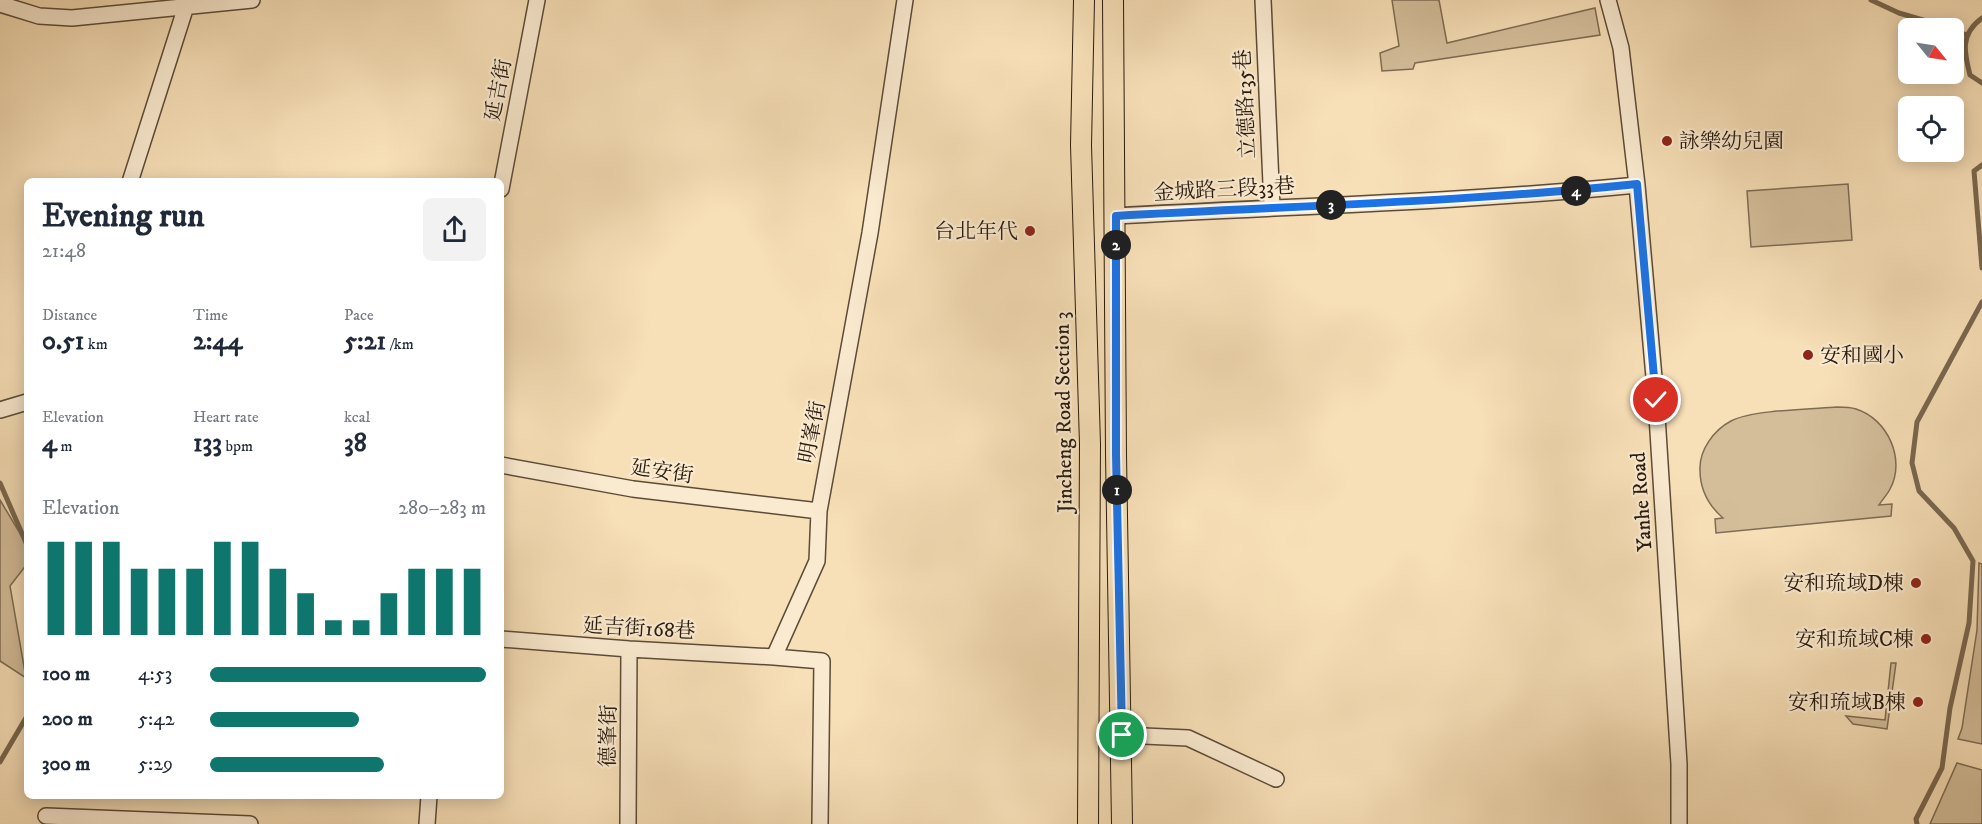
<!DOCTYPE html>
<html lang="en">
<head>
<meta charset="utf-8">
<style>
  :root { --surface:#fff; --page:#f2f2f3; --text:#1f2937; --muted:#747a83; --accent:#0f766e }
  body { margin:0; font-family:"IM FELL DW Pica","Noto Serif TC",serif; background:var(--page); color:var(--text); height:100vh; display:flex; flex-direction:column; font-size:22px; white-space:nowrap }
  * { box-sizing:border-box; margin:0 }
  p { font-size:20px; color:var(--muted) }
  .icon { flex:none; width:33px; height:33px; fill:none; stroke:currentColor; stroke-width:2; stroke-linecap:round; stroke-linejoin:round }
  .map { position:relative; flex:1; overflow:hidden }
  .details { position:absolute; left:24px; top:178px; width:480px; height:621px; display:flex; flex-direction:column; background:var(--surface); border-radius:9px; box-shadow:0 3px 15px #0003 }
  .details>* { flex:none }
  .needle { width:39px; rotate:120deg }
  .controls { position:absolute; left:1898px; top:18px; display:grid; gap:12px }
  .controls a { display:grid; place-items:center; width:66px; height:66px; border-radius:9px; background:var(--surface); box-shadow:0 3px 15px #0003; font-size:30px }
  .pin { position:absolute; display:grid; place-items:center; width:51px; height:51px; color:#fff; margin:-26px; border:3px solid #fff; border-radius:50%; box-shadow:0 2px 6px #0007 }
  .km { position:absolute; width:30px; height:30px; margin:-15px; border-radius:50%; background:#222; color:#fff; font-size:16px; line-height:30px; text-align:center }
  .round { display:grid; place-items:center; flex:none; width:63px; height:63px; border-radius:9px; background:var(--page) }
  .summary { display:flex; align-items:center; justify-content:space-between; height:102px; padding:0 18px }
  h1 { font-size:33px; font-weight:800; line-height:45px }
  .metrics { display:grid; grid-template-columns:repeat(3,1fr); gap:9px; height:102px; padding:6px 18px }
  .metrics div { display:grid; align-content:center }
  .metrics b { font-size:26px; font-weight:800 }
  .metrics small { font-size:16px; font-weight:400 }
  .metrics p { font-size:16px }
  .chart { height:168px; padding:12px 18px }
  .chart p { display:flex; justify-content:space-between }
  .chart svg { width:100%; height:108px; margin-top:6px; stroke:var(--accent); stroke-width:6 }
  ul { padding:0 18px; list-style:none; font-size:20px }
  li { display:grid; grid-template-columns:96px 72px 1fr; align-items:center; height:45px }
  li i { height:15px; border-radius:8px; background:var(--accent) }
  .map>svg:first-child { display:block }
  .green { fill:#d4be9a; stroke:#7e6c54; stroke-width:1.5 }
  .lines { fill:none; stroke-linecap:round; stroke-linejoin:round }
  .stream { stroke:#7a6850; stroke-width:5 }
  .minor-casing { stroke:#5c4b38; stroke-width:18 }
  .major-casing { stroke:#281a0d; stroke-width:22 }
  .minor { stroke:#faead0; stroke-width:15 }
  .major { stroke:#f7dfb7; stroke-width:20 }
  .route-casing { stroke:#fff; stroke-width:12 }
  .route { stroke:#1a73e8; stroke-width:8 }
  .poi-dot { fill:#8f2418; stroke:#faead0; stroke-width:2 }
  .labels { text-anchor:middle; stroke-width:4.5; stroke-linejoin:round; paint-order:stroke }
  .street-label { font-size:21px; fill:#281a0d; stroke:#faead0 }
  .poi-label { font-size:21px; fill:#281a0d; stroke:#faead0; text-anchor:end }
</style>
</head>
<body>
<div class="map">
<svg width="1982" height="824" viewBox="0 0 1982 824">
  <rect width="100%" height="100%" fill="#f7dfb7"/>
  <filter id="stains"><feTurbulence type="fractalNoise" baseFrequency=".00333" numOctaves="4"/><feColorMatrix values="0 0 0 0 .2 0 0 0 0 .09 0 0 0 0 .02 0 0 0 .5 -.17"/></filter>
  <radialGradient id="worn" r=".72"><stop offset=".6" stop-color="#630" stop-opacity="0"/><stop offset="1" stop-color="#630" stop-opacity=".3"/></radialGradient>
  <path class="green" d="M1392,0H1439L1447,43L1595,8L1600,35L1415,63L1413,69L1382,71L1380,53L1399,46Z
    M1848,184L1852,240L1751,247L1747,191Z
    M1837,407C1843,407 1850,407 1856,409C1888,419 1906,460 1890,489C1887,495 1882,500 1879,505L1892,504L1891,516L1716,533L1715,519L1723,518C1708,505 1700,490 1700,470C1699,450 1714,430 1731,421C1751,410 1812,409 1837,407Z
    M0,500L27,545V564L10,586L26,678L0,661Z
    M1979,563L1982,564V744L1958,739L1962,728L1977,630Z
    M1891,663H1896L1887,729L1853,724L1846,716L1885,720Z
    M1957,763L1982,770V824H1930Z"/>
  <g class="lines">
    <path class="stream" d="M1871,0L1899,13L1950,28
      M1982,18C1960,34 1964,52 1970,75L1982,83
      M1953,30L1967,35
      M1982,165L1974,171L1982,268
      M0,483L27,545
      M0,762L27,716
      M1917,824L1916,819L1942,768L1950,708L1969,623L1973,561L1954,528L1919,491L1912,463L1917,422L1982,302"/>
    <defs>
      <path id="minor" d="M1263,0L1272,207
        M1608,0L1621,48L1637,185L1656,400L1679,764V824
        M0,4L39,16L72,18L252,0
        M130,182L188,0
        M501,189L537,0
        M1116,216C1290,206 1464,202 1637,185
        M0,410L27,402
        M501,465L633,489L819,511
        M501,639L629,649L774,657
        M1122,735L1188,738L1276,779
        M46,816L250,824
        M427,824L429,796
        M628,824L629,649
        M820,824L822,661L774,657L817,561L819,511L870,233L905,0"/>
      <path id="major" d="M1084,0L1081,145L1090,444L1088,824
        M1113,0L1116,454L1122,824"/>
    </defs>
    <use href="#minor" class="minor-casing"/>
    <use href="#major" class="major-casing"/>
    <use href="#minor" class="minor"/>
    <use href="#major" class="major"/>
  </g>
  <g class="lines">
    <defs>
      <path id="route" d="M1122,735L1116,454V216C1290,206 1464,202 1637,184L1656,400"/>
    </defs>
    <use href="#route" class="route-casing"/>
    <use href="#route" class="route"/>
  </g>
  <g class="poi-dot">
    <circle cx="1667" cy="141" r="6"/>
    <circle cx="1030" cy="231" r="6"/>
    <circle cx="1808" cy="355" r="6"/>
    <circle cx="1916" cy="583" r="6"/>
    <circle cx="1926" cy="639" r="6"/>
    <circle cx="1918" cy="702" r="6"/>
  </g>
  <g class="labels">
    <g class="street-label">
      <text transform="translate(498 90) rotate(-79)" y="7">延吉街</text>
      <text transform="translate(1245 104) rotate(-93)" y="7">立德路135巷</text>
      <text transform="translate(1224 189) rotate(-3)" y="7">金城路三段33巷</text>
      <text transform="translate(1063 412) rotate(-91)" y="7">Jincheng Road Section 3</text>
      <text transform="translate(812 432) rotate(-79)" y="7">明峯街</text>
      <text transform="translate(662 471) rotate(8)" y="7">延安街</text>
      <text transform="translate(1641 502) rotate(-94)" y="7">Yanhe Road</text>
      <text transform="translate(639 628) rotate(3)" y="7">延吉街168巷</text>
      <text transform="translate(608 736) rotate(-89)" y="7">德峯街</text>
    </g>
    <g class="poi-label">
      <text x="1679" y="148" text-anchor="start">詠樂幼兒園</text>
      <text x="1018" y="238">台北年代</text>
      <text x="1820" y="362" text-anchor="start">安和國小</text>
      <text x="1904" y="590">安和琉域D棟</text>
      <text x="1914" y="646">安和琉域C棟</text>
      <text x="1906" y="709">安和琉域B棟</text>
    </g>
  </g>
  <rect width="100%" height="100%" filter="url(#stains)"/>
  <rect width="100%" height="100%" fill="url(#worn)"/>
</svg>
<div class="controls">
<a><svg class="needle" viewBox="-14 -14 28 28"><path d="M0-13l5 13h-10z" fill="#e53935"/><path d="M0 13l5-13h-10z" fill="#747a83"/></svg></a>
<a><svg class="icon" aria-label="locate" viewBox="0 0 24 24"><circle cx="12" cy="12" r="6"/><path d="M12 2v4M12 18v4M2 12h4M18 12h4"/></svg></a>
</div>
<div class="pin" style="left:1122px;top:735px;background:#1e9e55"><svg class="icon" aria-label="arrive" viewBox="0 0 24 24"><path d="M6 21V4h12l-3 4 3 4H6"/></svg></div>
<div class="pin" style="left:1656px;top:400px;background:#d93025"><svg class="icon" aria-label="check" viewBox="0 0 24 24"><path d="M5 12l5 5 9-10"/></svg></div>
<b class="km" style="left:1117px;top:490px">1</b>
<b class="km" style="left:1116px;top:245px">2</b>
<b class="km" style="left:1331px;top:205px">3</b>
<b class="km" style="left:1576px;top:191px">4</b>
<section class="details">
<div class="summary"><div><h1>Evening run</h1><p>21:48</p></div><a class="round"><svg class="icon" aria-label="share" viewBox="0 0 24 24"><path d="M12 15V3M7 8l5-5 5 5M5 13v7h14v-7"/></svg></a></div>
<div class="metrics">
<div><p>Distance</p><b>0.51<small> km</small></b></div>
<div><p>Time</p><b>2:44</b></div>
<div><p>Pace</p><b>5:21<small> /km</small></b></div>
</div>
<div class="metrics">
<div><p>Elevation</p><b>4<small> m</small></b></div>
<div><p>Heart rate</p><b>133<small> bpm</small></b></div>
<div><p>kcal</p><b>38</b></div>
</div>
<div class="chart"><p><span>Elevation</span>280–283 m</p>
<svg viewBox="0 0 160 44" preserveAspectRatio="none"><path d="M5 44V6M15 44V6M25 44V6M35 44V17M45 44V17M55 44V17M65 44V6M75 44V6M85 44V17M95 44V27M105 44V38M115 44V38M125 44V27M135 44V17M145 44V17M155 44V17"/></svg>
</div>
<ul>
<li><b>100 m</b>4:53<i style="width:100%"></i></li>
<li><b>200 m</b>5:42<i style="width:54%"></i></li>
<li><b>300 m</b>5:29<i style="width:63%"></i></li>
</ul>
</section>
</div>
</body>
</html>
